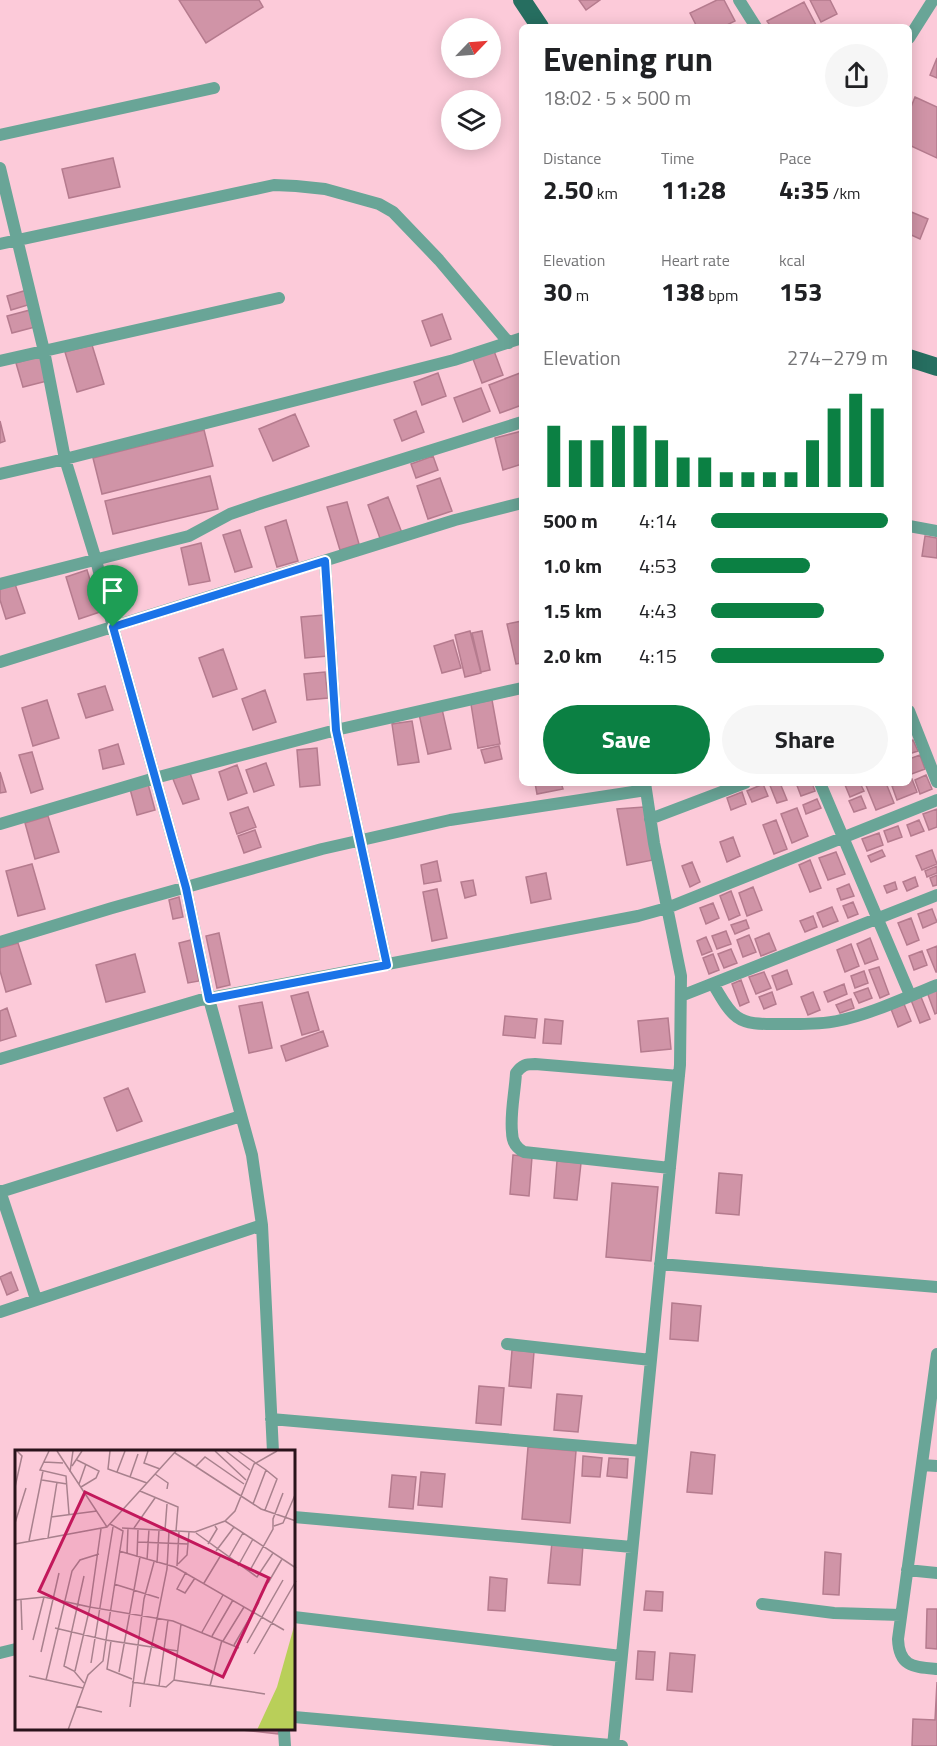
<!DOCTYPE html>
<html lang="en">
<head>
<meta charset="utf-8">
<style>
  :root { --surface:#fff; --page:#f6f6f6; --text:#202124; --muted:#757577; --accent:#0b8043 }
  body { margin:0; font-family:"Titillium Web",sans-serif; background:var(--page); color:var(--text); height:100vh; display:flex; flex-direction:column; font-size:22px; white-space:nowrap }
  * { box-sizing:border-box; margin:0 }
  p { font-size:20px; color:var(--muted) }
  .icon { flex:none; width:33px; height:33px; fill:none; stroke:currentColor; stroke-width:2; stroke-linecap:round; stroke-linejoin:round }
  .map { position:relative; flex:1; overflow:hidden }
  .details { position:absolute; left:519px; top:24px; width:393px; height:762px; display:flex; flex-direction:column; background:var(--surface); border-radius:9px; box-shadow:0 3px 15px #0003 }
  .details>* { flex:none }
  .needle { width:39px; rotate:65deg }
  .controls { position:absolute; left:441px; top:18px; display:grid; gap:12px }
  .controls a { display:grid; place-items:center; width:60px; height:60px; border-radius:50%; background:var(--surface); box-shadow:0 3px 15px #0003; font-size:30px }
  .pin { position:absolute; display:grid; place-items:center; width:51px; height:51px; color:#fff; margin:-62px -26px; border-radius:50% 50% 50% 0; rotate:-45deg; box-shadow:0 0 6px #0007 }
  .pin .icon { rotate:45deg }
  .round { display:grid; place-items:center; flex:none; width:63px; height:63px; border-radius:32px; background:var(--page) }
  .overview { display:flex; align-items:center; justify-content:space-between; height:102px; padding:0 24px }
  h1 { font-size:33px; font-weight:700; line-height:45px }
  .stats { display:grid; grid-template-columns:repeat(3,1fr); gap:9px; height:102px; padding:6px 24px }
  .stats div { display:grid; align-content:center }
  .stats b { font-size:26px; font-weight:700 }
  .stats small { font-size:16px; font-weight:400 }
  .stats p { font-size:16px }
  .chart { height:168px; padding:12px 24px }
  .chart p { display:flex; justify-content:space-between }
  .chart svg { width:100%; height:108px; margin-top:6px; stroke:var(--accent); stroke-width:6 }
  .button { display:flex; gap:12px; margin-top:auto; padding:12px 24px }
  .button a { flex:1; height:69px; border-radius:36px; background:var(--accent); color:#fff; font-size:24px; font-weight:700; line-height:69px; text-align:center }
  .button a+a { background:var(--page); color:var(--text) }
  ul { padding:0 24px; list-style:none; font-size:20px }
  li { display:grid; grid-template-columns:96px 72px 1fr; align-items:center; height:45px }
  li i { height:15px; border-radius:8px; background:var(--accent) }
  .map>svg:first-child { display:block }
  .building { fill:#d094a7; stroke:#b57b8e; stroke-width:1.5 }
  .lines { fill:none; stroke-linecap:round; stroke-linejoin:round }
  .street { stroke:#69a597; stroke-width:12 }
  .primary { stroke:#266e60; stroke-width:18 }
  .route-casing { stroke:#fff; stroke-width:12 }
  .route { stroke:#1a73e8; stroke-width:8 }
  .inset-road { fill:none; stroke:#a8818d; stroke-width:1.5 }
  .view { fill:#c2185b; fill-opacity:0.15; stroke:#c2185b; stroke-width:3 }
  .inset-edge { fill:none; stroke:#29131b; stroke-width:3 }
</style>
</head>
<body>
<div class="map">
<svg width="937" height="1746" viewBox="0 0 937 1746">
  <rect width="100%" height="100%" fill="#fccad9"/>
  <path class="building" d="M179,0H259L263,7L206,43Z
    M579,0H600L586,10Z
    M717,0H724L735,21L723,27H697L690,13Z
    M810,0H830L837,14L821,22Z
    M804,2L817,27H771L767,21Z
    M937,58V78L930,75Z
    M915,97L937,107V158L909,145V112Z
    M113,158L120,187L69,198L62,169Z
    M909,211L928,219L920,239L909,234Z
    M27,290L31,304L11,310L7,296Z
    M30,310L35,327L12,333L7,316Z
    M442,314L451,339L431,346L422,321Z
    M92,345L104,384L77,392L65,352Z
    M494,351L503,375L482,383L473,359Z
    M40,356L47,381L23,387L16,363Z
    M438,373L446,396L422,405L414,382Z
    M520,373L522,377V405L500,413L489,385Z
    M481,388L490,411L463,422L454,398Z
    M416,411L424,432L402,441L394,420Z
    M295,414L309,446L273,461L259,429Z
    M0,421L5,441L0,443Z
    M204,430L213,466L102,494L93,458Z
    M522,431V464L503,470L495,438Z
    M433,456L438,470L416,478L411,464Z
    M210,476L218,509L113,534L105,501Z
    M440,478L452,511L428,519L417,486Z
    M388,497L402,533L381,541L368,505Z
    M347,502L359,544L340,550L327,507Z
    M286,520L298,561L277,567L265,527Z
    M240,530L252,567L235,572L223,535Z
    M925,536L937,538V558L922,556Z
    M201,543L210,581L189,585L181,548Z
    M87,570L100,612L79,619L66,577Z
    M15,584L25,613L6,619L0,600V589Z
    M324,615L328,656L305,658L301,617Z
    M522,621V663L516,664L507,624Z
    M470,631L481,673L465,677L455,635Z
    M482,631L490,670L481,672L472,633Z
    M453,640L461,668L442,673L434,646Z
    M223,649L237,689L213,697L199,658Z
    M325,672L328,698L307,700L304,674Z
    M105,686L113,710L86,718L78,694Z
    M265,690L276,722L253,730L242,699Z
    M47,700L59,738L33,746L22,708Z
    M492,700L500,744L478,748L471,704Z
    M442,709L451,749L428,754L419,714Z
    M412,721L419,762L398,765L392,724Z
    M913,740L918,751L909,754V742Z
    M118,744L124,764L103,769L99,750Z
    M499,746L502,759L485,763L481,750Z
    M317,748L320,785L300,787L297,750Z
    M32,752L43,789L31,793L19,755Z
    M920,755L925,769L909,775V759Z
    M266,763L274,785L254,792L246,770Z
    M237,765L247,793L228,800L219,772Z
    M0,772L6,792L0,793Z
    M190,773L199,799L183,804L173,779Z
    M926,775L932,789L920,794L915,780Z
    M912,779L917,792L897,800L892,786L901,783H909V780Z
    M535,783H561L563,789L537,794Z
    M769,783H780L787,800L777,803Z
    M796,783H812L815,791L801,796Z
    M851,783H860L864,791L850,797L845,785Z
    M865,783H886L894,803L876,810Z
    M148,784L155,810L137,815L130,789Z
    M763,784L768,796L752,802L747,791Z
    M742,792L746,804L731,810L727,798Z
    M861,796L866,808L854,812L849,801Z
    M817,799L821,808L806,814L803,805Z
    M248,807L256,827L237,834L230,813Z
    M644,807L653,860L627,865L617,809Z
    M797,808L808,836L792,843L781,814Z
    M937,809V827L929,830L923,814Z
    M48,816L59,852L35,859L25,823Z
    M776,820L787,849L774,854L763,825Z
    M919,820L924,831L911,836L907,825Z
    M898,826L902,837L888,842L884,831Z
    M255,830L261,847L244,853L238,836Z
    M879,833L883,845L867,851L862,839Z
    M733,837L740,856L727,862L720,842Z
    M882,850L885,856L871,862L868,856Z
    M932,850L937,864L922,870L916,856Z
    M836,852L845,874L828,880L819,858Z
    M810,860L821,888L810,892L799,865Z
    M437,861L441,881L424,884L421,865Z
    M692,862L700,882L690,887L682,866Z
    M32,864L45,909L18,916L6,871Z
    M937,866V873L927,877L925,871Z
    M546,873L551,899L531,903L526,877Z
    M937,875V885L933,886L930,878Z
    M915,877L918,886L907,891L903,882Z
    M473,880L476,895L465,898L461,882Z
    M895,882L897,889L887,893L884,886Z
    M849,884L854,896L841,900L837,889Z
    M753,887L762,910L747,916L739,893Z
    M437,889L447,938L432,941L423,892Z
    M731,891L740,915L729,920L720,896Z
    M179,897L183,917L173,919L169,900Z
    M853,902L858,914L848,918L843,906Z
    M713,903L719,918L706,924L700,908Z
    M832,907L838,921L823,927L817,913Z
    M932,909L937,922L923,928L918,914Z
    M813,916L817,927L805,932L800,921Z
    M911,918L919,940L907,945L898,923Z
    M746,920L749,928L735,934L731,925Z
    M726,931L731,944L717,949L712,936Z
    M219,933L230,985L217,988L206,936Z
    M769,933L776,950L761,956L755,939Z
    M749,935L756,952L743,957L737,940Z
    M706,937L712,951L702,955L697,941Z
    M870,938L878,959L865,964L857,944Z
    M191,940L199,981L188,983L179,943Z
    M18,943L31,984L6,992L0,971V948Z
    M851,944L859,966L845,972L837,950Z
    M937,946V972H936L927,950Z
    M731,949L737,963L724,968L718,954Z
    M922,951L927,965L914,970L909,956Z
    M135,954L145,992L106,1002L96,965Z
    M713,954L719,970L709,974L703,958Z
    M879,967L889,994L880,998L869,970Z
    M787,970L792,984L777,990L772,976Z
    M864,971L868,983L855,988L851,976Z
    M764,972L771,988L756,994L749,977Z
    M741,980L749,1002L740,1006L732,984Z
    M844,984L847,994L828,1002L824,992Z
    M868,988L872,998L859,1003L854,993Z
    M937,988V1013L935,1014L927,992Z
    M308,992L319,1030L302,1035L291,996Z
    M772,992L776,1004L764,1009L759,997Z
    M813,992L820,1010L808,1015L801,997Z
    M921,997L930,1019L920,1023L911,1000Z
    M851,999L854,1008L840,1013L836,1005Z
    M262,1002L272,1048L249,1053L239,1006Z
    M904,1004L911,1021L898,1027L891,1009Z
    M7,1008L16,1036L0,1041V1011Z
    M505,1016L537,1019L535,1038L503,1035Z
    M668,1018L671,1049L641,1052L638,1021Z
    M545,1019L563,1021L561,1044L543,1043Z
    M323,1031L328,1046L286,1061L281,1046Z
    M128,1088L142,1121L117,1131L104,1098Z
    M513,1155L532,1157L529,1196L510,1194Z
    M557,1161L581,1163L577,1200L554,1198Z
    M719,1173L742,1175L739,1215L716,1213Z
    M612,1183L658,1187L651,1261L606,1257Z
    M11,1272L18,1290L7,1295L0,1277Z
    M672,1303L701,1306L698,1341L670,1339Z
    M512,1350L534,1352L531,1388L509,1386Z
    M479,1386L504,1388L501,1425L476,1423Z
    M557,1394L582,1396L578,1432L554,1430Z
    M528,1447L576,1451L570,1523L522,1519Z
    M691,1452L715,1455L712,1494L687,1492Z
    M583,1456L602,1458L600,1477L582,1476Z
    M609,1458L628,1459L627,1478L607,1476Z
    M421,1472L445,1474L442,1507L418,1505Z
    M392,1475L416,1477L413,1509L389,1507Z
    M552,1542L583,1545L580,1585L548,1583Z
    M825,1552L841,1554L839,1595L823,1594Z
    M490,1577L507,1579L505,1611L488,1610Z
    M646,1591L663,1592L662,1611L644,1610Z
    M927,1609H937V1649L926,1648Z
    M638,1651L655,1652L653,1680L636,1679Z
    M670,1653L695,1655L692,1692L667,1690Z
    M937,1682V1746H912L913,1719L935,1720Z
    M242,1730H279L278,1734Z"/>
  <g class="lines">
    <path class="street" d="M739,0L756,27
      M909,38L933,0
      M0,135L214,88
      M0,168L44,351L65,459L454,360L522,338
      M0,244L274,185L296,186L325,189L379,204L393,212L439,260L509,343
      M0,361L279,298
      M0,474L65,459L96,560L113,627L186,888L209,999L252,1155L262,1225L273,1452
      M909,526L937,531
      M325,561L336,730L387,965
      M0,584L189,536L230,514L262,503L522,422
      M0,662L455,520L522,503
      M909,711L937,782
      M820,783L910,995
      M650,819L745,783
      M0,824L155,778L336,730L522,688
      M0,942L112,908L322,849L450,820L646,790
      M713,984C720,995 727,1010 737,1017C748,1025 765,1024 778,1024C798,1024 818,1025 837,1021C872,1014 904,998 937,985
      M681,996L937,895
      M0,1059L200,1000L638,916L667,908L937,800
      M670,1168L524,1152C516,1148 512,1141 512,1132C510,1113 515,1092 516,1073C522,1065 526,1064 535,1064L679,1076
      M0,1191L36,1299
      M0,1192L241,1116
      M660,1264L937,1287
      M0,1312L262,1225
      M507,1344L651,1360
      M937,1354L898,1639C899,1667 914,1667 937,1669
      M271,1419L642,1451
      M922,1465L937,1466
      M294,1517L632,1547
      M907,1570L937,1573
      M762,1604L834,1613L901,1615
      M294,1617L621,1656
      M0,1653L16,1649
      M294,1717L622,1746
      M284,1730L285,1746
      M613,1746L680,1065L681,976L654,843L645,783"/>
    <path class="primary" d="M522,0L540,27
      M909,358L937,367"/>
  </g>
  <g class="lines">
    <defs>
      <path id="route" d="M325,561L336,730L387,965L209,999L186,888L113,627Z"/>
    </defs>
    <use href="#route" class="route-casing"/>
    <use href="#route" class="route"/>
  </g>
  <g transform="translate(15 1450)">
    <rect width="280" height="280" fill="#fccad9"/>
    <path d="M280,173V280H242L262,237Z" fill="#b9cf59"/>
    <path class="inset-road" d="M34,1L25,20L51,26L54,64M42,1L92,77M95,1L93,19L132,33M133,1L129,13L145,19M200,1L231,30M211,1L235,20M223,1L251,20L238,54M160,3L246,59L281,71M62,10L84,21L81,28L66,37M29,12L48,13M57,16L67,1M180,17L190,7L229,34M55,22L58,1M102,22L110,1M140,24L153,33L152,39M115,27L123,4M27,30L52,34M64,34L71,14M0,37L7,6L2,1M125,41L163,57L161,81M250,60L262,29L251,20M36,67L82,61M210,71L281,118M0,73L11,38M95,74L108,81L91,190L163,201M259,76L268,73L280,45M107,78L180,82L210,71L220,61L239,14L262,1M119,78L140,48M150,80L152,54M181,83L242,127L258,103M33,88L42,32M14,91L28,21M123,92L173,94M0,94L92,77L161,1M193,94L202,79L200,76M104,101L160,117L269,180M201,101L219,77M112,103L113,78M122,107L123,79M213,109L228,83M132,110L134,79M142,113L144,80M163,114L172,105L174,82M162,116L164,81M223,116L238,89M171,122L162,139L170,143L180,128M234,122L258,79V69L268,43M69,126L49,216L59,221L69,233M189,133L206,105M253,133L267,109M99,134L144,148M0,150L29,147L75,157L86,79M6,150L7,180M166,174L159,230L250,244M40,178L91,190L88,211L73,225L53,280M187,182L208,145M197,186L218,150M18,190L29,147M96,191L92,219L117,229M208,191L229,157M232,193L268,130M219,195L244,152M26,202L44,123M239,204L281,131M76,213L98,77M60,221L75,157L158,171L224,198M104,222L125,107M14,226L68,238M31,230L57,121L65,110L84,104M117,232L151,237L159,230M129,234L152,119L154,81M144,236L153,170M195,236L207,190M61,256L87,262M115,257L129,149L139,112"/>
    <path class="view" d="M70,42L254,128L208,227L24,141Z"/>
    <rect width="280" height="280" class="inset-edge"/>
  </g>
</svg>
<div class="controls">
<a><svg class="needle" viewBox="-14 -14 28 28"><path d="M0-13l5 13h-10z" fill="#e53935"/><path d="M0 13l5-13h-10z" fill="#757577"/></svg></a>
<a><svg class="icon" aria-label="layers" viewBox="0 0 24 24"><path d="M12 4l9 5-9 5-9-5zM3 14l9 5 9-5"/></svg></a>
</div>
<div class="pin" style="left:113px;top:627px;background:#1e9e55"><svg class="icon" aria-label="arrive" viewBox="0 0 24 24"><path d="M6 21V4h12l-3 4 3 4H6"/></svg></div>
<section class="details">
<div class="overview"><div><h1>Evening run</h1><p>18:02 · 5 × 500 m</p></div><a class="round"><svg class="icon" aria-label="share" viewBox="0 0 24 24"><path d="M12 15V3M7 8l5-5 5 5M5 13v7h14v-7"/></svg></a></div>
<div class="stats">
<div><p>Distance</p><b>2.50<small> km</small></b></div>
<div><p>Time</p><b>11:28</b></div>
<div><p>Pace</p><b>4:35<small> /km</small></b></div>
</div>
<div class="stats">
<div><p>Elevation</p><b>30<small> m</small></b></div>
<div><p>Heart rate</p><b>138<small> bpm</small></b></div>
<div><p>kcal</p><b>153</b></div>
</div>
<div class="chart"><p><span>Elevation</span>274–279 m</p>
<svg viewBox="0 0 160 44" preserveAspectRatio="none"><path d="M5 44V19M15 44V25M25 44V25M35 44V19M45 44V19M55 44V25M65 44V32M75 44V32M85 44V38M95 44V38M105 44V38M115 44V38M125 44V25M135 44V12M145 44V6M155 44V12"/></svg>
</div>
<ul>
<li><b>500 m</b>4:14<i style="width:100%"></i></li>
<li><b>1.0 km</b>4:53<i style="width:56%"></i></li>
<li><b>1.5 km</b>4:43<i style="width:64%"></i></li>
<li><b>2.0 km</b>4:15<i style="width:98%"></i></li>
</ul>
<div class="button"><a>Save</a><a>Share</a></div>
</section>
</div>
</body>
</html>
